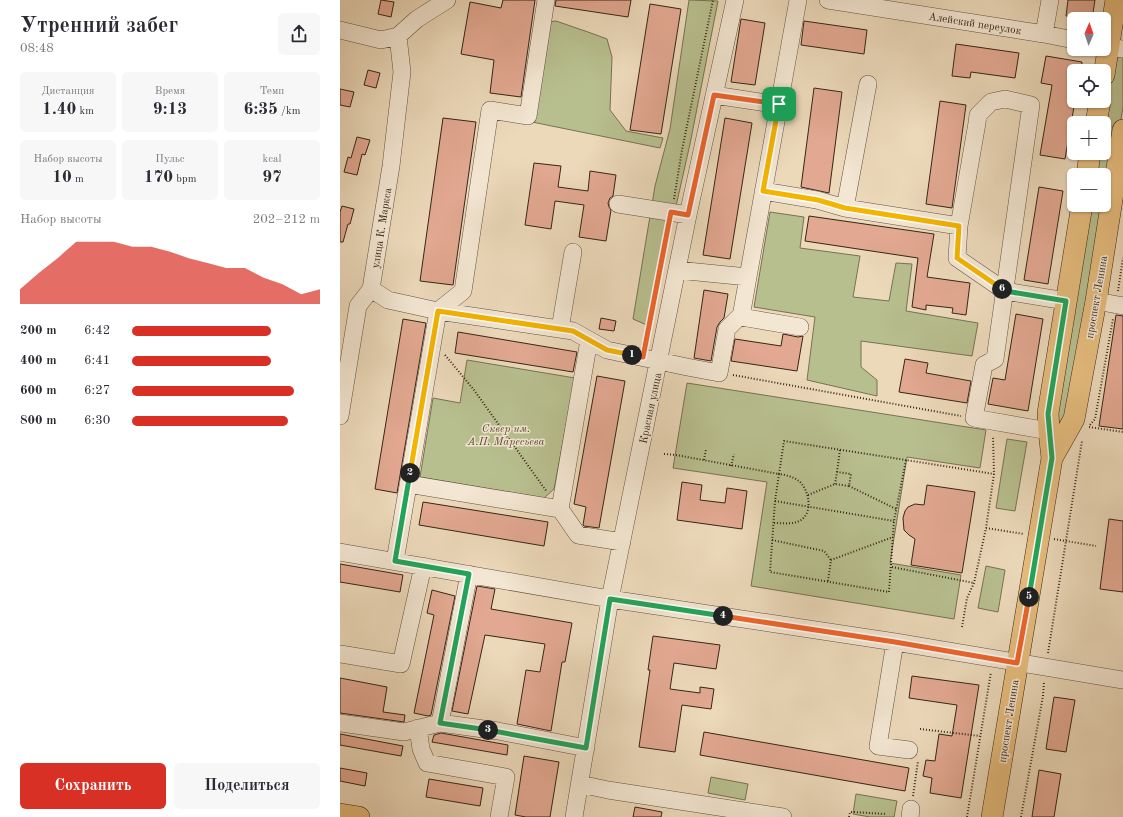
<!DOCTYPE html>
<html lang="ru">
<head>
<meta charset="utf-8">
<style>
  :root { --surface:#fff; --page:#f7f7f7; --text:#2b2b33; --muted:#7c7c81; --accent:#d93025 }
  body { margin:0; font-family:"Old Standard TT",serif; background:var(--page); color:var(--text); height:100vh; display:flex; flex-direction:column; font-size:15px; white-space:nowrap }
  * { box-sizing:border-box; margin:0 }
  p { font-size:13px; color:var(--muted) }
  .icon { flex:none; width:22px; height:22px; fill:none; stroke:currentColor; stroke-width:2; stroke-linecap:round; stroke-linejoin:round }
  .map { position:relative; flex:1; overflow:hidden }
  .sheet { display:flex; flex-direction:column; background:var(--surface); width:340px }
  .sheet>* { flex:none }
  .needle { width:26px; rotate:2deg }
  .fabs { position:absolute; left:727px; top:12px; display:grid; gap:8px }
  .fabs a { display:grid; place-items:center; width:44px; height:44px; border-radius:6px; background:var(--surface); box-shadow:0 1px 3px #0004; font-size:20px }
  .pin { position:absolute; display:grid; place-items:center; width:34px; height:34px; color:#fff; margin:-17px; border-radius:8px; box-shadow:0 2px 6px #0006 }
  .km { position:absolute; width:20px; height:20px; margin:-10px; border-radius:50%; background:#222; color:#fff; font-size:11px; line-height:20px; text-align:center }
  .round { display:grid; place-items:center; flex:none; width:42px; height:42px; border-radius:6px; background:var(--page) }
  .headline { display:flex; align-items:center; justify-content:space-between; height:68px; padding:0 20px }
  h1 { font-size:22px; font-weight:600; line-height:30px }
  .stats { display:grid; grid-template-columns:repeat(3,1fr); gap:6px; height:68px; padding:4px 20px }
  .stats div { display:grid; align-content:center; border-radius:6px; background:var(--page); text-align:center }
  .stats b { font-size:17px; font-weight:600 }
  .stats small { font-size:11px; font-weight:400 }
  .stats p { font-size:11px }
  .chart { height:112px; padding:8px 20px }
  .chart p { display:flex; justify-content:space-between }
  .chart svg { width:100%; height:72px; margin-top:4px; fill:var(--accent); opacity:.7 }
  .button { display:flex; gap:8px; margin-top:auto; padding:8px 20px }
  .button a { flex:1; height:46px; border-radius:6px; background:var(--accent); color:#fff; font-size:16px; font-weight:600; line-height:46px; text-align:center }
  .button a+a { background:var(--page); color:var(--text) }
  ul { padding:0 20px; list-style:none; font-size:13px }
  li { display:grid; grid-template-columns:64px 48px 1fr; align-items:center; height:30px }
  li i { height:10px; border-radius:5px; background:var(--accent) }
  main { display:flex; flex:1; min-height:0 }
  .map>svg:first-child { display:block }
  .green { fill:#b8bf8f; stroke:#777253 }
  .building { fill:#e2a891; stroke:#362517 }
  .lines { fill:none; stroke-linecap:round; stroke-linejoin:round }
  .minor-casing { stroke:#645240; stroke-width:18 }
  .major-casing { stroke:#362517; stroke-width:22 }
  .path { stroke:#362517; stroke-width:2; stroke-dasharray:1 2; stroke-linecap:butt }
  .minor { stroke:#f3e6d2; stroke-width:17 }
  .major { stroke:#e6bc7d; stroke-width:21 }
  .split-1-casing { stroke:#fff; stroke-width:8 }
  .split-2-casing { stroke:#fff; stroke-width:8 }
  .split-3-casing { stroke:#fff; stroke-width:8 }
  .split-4-casing { stroke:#fff; stroke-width:8 }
  .split-5-casing { stroke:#fff; stroke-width:8 }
  .split-6-casing { stroke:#fff; stroke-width:8 }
  .split-7-casing { stroke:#fff; stroke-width:8 }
  .split-1 { stroke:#f0652b; stroke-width:5 }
  .split-2 { stroke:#f5b400; stroke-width:5 }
  .split-3 { stroke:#22a559; stroke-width:5 }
  .split-4 { stroke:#22a559; stroke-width:5 }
  .split-5 { stroke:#f0652b; stroke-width:5 }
  .split-6 { stroke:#22a559; stroke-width:5 }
  .split-7 { stroke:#f5b400; stroke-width:5 }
  .labels { text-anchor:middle; stroke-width:3; stroke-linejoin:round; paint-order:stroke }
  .street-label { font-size:11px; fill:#362517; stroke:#f3e6d2 }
  .park-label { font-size:11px; font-style:italic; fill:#564c35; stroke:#f3e6d2 }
</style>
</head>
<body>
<main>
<section class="sheet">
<div class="headline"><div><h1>Утренний забег</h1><p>08:48</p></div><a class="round"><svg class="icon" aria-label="share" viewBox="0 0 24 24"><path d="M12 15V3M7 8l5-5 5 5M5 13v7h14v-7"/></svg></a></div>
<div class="stats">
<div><p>Дистанция</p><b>1.40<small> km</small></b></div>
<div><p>Время</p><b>9:13</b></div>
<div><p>Темп</p><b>6:35<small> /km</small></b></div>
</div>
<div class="stats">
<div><p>Набор высоты</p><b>10<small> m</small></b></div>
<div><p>Пульс</p><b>170<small> bpm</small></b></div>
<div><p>kcal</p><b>97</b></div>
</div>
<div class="chart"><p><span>Набор высоты</span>202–212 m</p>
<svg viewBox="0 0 160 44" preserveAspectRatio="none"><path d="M0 44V35L10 25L20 16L30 6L40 6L50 6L60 9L70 9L80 12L90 16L100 19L110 22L120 22L130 28L140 32L150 38L160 35V44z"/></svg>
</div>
<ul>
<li><b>200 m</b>6:42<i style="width:74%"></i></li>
<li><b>400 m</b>6:41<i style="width:74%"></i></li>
<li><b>600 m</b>6:27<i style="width:86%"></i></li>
<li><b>800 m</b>6:30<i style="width:83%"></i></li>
</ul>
<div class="button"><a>Сохранить</a><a>Поделиться</a></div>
</section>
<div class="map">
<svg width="783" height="817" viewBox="0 0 783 817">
  <rect width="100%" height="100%" fill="#ecd9ba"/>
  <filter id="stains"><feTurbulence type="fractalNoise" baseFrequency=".005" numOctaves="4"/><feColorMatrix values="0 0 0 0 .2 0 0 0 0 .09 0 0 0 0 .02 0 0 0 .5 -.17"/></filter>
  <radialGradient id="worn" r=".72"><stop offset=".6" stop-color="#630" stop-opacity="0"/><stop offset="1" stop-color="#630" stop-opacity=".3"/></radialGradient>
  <path class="green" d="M349,0L378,1L350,144L309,326L293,319L315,186L330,129Z
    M216,21L248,32L267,39L272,57L270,110L286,131L323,138L320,148L192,122L207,22Z
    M772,54L783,56V107L730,421L724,426L716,423L747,205H764V175H752L756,153H764V123H761Z
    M430,212L464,217L460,248L520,256L513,297L549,301L556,263L572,264L566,311L638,323L632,356L521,341V367L537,380V396L467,380L475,317L414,307Z
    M127,360L235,378L214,489L204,498L80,477L93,398L120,403Z
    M347,383L646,430L640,468L567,457L550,563L621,575L614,619L411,586L427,482L333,468Z
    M667,439L687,442L675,511L656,508Z
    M646,566L665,570L658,612L638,608Z
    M371,777L408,784L405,800L368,793Z
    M516,794L557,801L554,817H530L513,814Z"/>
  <path class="building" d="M41,0L54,2L51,17L38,14Z
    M163,0H195L181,97L150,93L154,60L121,54L130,2L161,8Z
    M216,0H291L288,17L215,6Z
    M728,0H755L752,19H744L726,16Z
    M310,4L341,9L321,134L290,130Z
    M401,19L425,23L415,85L391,82Z
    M464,21L527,30L524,54L461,45Z
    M616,44L679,53L675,78L631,72L630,78L612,76Z
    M706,56L742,62L741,71H734V101H735L725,159L700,155L712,85L701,83Z
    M28,70L40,73L36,88L24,85Z
    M474,88L502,92L489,193L461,187Z
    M0,89L14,92L10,107L0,105Z
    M600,101L626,105L612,208L586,204Z
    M103,118L136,122L113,285L80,281Z
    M385,118L412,123L390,259L363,255Z
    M17,137L30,140L25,155L22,154L17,175L4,172L8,157L11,158Z
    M194,163L221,166L218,187L248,191L250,171L276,175L273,196L270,198L268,203L269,207L271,210L266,241L239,237L244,205L215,201L211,229L185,225Z
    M699,187L723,191L708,284L684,280Z
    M2,206L14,209L10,224H8L3,242H0V212Z
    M469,216L594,234L587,277L630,283L626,315L612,313L613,308L586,305V310L572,307L578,258L465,241Z
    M364,290L388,294L384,318L380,322L377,327L371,361L354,358Z
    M676,314L703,319L688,411L648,404L653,378L665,380Z
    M776,315L783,316V429L759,426Z
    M261,318L276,321L274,331L259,329Z
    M63,319L86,323L57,493L35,489Z
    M118,332L237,352L233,372L115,353Z
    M443,334L458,337L463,336L457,371L391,361L395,339L441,346Z
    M565,359L588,363L586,373L631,381L627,403L559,392Z
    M257,376L285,381L259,528L244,526L243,525L246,507L234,504Z
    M342,482L362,485L360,500L385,503L387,488L407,491L402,529L337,520Z
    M587,485L635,492L622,573L571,565L575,539L569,535L564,530L563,518L565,511L568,507L575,504L584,505Z
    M83,502L208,522L204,546L79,525Z
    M769,519L783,521V592L760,589Z
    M0,564L63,575L60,592L0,582Z
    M137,586L155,589L151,609L232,623L225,662H222L211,731L177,724L186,670L200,672L205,644L145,635L128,714L112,711Z
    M92,590L115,596L91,715L88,716L74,713L94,615L87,613Z
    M313,636L380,645L376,669L334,663L330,689L360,693V687L374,689L371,709L342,705L335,752L299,747L310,670H308Z
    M572,676L639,685L621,798L590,793L592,778L583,776L586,760L595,761L599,734L612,736L617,705L569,698Z
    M0,678L47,687L43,712L65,715L64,722L0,713Z
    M714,697L735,700L726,752L706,749Z
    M364,732L569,768L565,791L360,755Z
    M101,733L168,745L167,755L92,742L94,735Z
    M0,734L63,746L61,756L0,745Z
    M184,756L219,762L210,817H186L175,815Z
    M0,768L27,773L25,786L0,781Z
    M699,770L721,774L714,817H692Z
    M89,779L143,788L140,806L86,797Z
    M295,807L322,812L321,817H293Z"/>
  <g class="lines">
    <defs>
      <path id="minor" d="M488,0L704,34L734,40
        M0,30L41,40L58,36L77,19L107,0
        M704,34L710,0
        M764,46L783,49
        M374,95L439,105L458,0
        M423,191L477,200L505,208L619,226L617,258L665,291L726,301
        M278,204L348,215
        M505,208L528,84
        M619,226L637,123L638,115L651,102L665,99L691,105L655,359L644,365L634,418L709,431
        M337,270L408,277L439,105
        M408,277L401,317L460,327
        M31,289L48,300L98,311L233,331L267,350L347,367L379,373L387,329L401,315
        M756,301L783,306
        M220,329L233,252
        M0,416L18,306L31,289L51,166L62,72L58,36
        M68,484L220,509L238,535L282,542
        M220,509L249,340
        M0,552L270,599L555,642L783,680
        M55,561L98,311L123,291L150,110L188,116L206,0
        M555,642L538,746L569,750
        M0,654L61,664L83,566
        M0,723L64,732L100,723L129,574
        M100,723L158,731L246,748
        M78,728L81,749L87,763L166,777L159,817
        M240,784L268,790L443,817
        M234,817L270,599L348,215L395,0
        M570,817L571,809"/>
      <path id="major" d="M764,75L776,0
        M756,123L760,101
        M747,175L750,153
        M712,458L734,419L756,301L783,130
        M0,814L19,817
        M652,817L712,458L709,431L708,413L742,205"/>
    </defs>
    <use href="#minor" class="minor-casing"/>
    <use href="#major" class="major-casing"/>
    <path class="path" d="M334,199L342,150L373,0
      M778,291L783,258
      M305,344L328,227
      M105,355L134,390L207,492
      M393,375L621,416
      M750,425L755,419L773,319
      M749,427L783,432
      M324,454L336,455L439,474L435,501L430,572L549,592L554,521L566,460L654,474
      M364,460L366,449
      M391,466L394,454
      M497,472L500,450
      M509,486L556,509
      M468,495L495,484L509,486L511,474L497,472L495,484
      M435,501L554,521
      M434,523C443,523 453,525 461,520C473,512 469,492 461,483C455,477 447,475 439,474L444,441L566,460
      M646,528L684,534
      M714,539L756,546
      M432,540L484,551L491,560
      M552,567L634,583
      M488,581L491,560L553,537
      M622,627L627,598L634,583L646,528L654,474L653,436
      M708,653L742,441
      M580,729L640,736
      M573,796L578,761
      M509,817L510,812H513L546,814
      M627,817L651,672
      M681,817L703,696L704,682"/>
    <use href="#minor" class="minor"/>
    <use href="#major" class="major"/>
  </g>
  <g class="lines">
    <defs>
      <path id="split-1" d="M292,355L303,357L331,212L348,215L374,95L439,104"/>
      <path id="split-2" d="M70,473L98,311L233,331L267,350L292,355"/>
      <path id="split-3" d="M70,473L55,561L129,574L100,723L148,730"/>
      <path id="split-4" d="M148,730L246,748L270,599L383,616"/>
      <path id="split-5" d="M383,616L555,642L677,663L689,597"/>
      <path id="split-6" d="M662,289L665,291L726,301L708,414L712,458L689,597"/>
      <path id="split-7" d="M439,104L423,191L478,200L505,208L619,226L617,258L662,289"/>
    </defs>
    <use href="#split-1" class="split-1-casing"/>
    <use href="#split-2" class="split-2-casing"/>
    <use href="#split-3" class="split-3-casing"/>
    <use href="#split-4" class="split-4-casing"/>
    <use href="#split-5" class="split-5-casing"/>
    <use href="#split-6" class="split-6-casing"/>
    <use href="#split-7" class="split-7-casing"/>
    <use href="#split-1" class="split-1"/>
    <use href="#split-2" class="split-2"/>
    <use href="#split-3" class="split-3"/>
    <use href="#split-4" class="split-4"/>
    <use href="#split-5" class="split-5"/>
    <use href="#split-6" class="split-6"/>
    <use href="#split-7" class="split-7"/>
  </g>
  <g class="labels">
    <g class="street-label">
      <text transform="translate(635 23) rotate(9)" y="4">Алейский переулок</text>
      <text transform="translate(41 228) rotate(-81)" y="4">улица К. Маркса</text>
      <text transform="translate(756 297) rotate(-80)" y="4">проспект Ленина</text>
      <text transform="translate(310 408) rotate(-78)" y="4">Красная улица</text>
      <text transform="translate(668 721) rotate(-81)" y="4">проспект Ленина</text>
    </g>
    <g class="park-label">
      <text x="166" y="432">Сквер им.<tspan x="166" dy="13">А.П. Маресьева</tspan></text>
    </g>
  </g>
  <rect width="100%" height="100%" filter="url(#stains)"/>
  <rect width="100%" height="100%" fill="url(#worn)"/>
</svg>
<div class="fabs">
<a><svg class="needle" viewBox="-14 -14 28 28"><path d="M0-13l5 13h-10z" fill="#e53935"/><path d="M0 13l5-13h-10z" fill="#7c7c81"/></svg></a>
<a><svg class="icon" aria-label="locate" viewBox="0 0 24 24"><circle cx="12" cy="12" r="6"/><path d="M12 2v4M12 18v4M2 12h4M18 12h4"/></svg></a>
<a>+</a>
<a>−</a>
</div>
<div class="pin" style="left:439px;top:104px;background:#1e9e55"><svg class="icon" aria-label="arrive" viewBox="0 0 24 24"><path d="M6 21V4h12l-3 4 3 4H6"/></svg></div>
<b class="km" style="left:292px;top:355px">1</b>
<b class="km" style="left:70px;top:473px">2</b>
<b class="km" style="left:148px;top:730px">3</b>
<b class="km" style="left:383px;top:616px">4</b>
<b class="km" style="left:689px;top:597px">5</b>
<b class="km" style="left:662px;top:289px">6</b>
</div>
</main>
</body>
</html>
